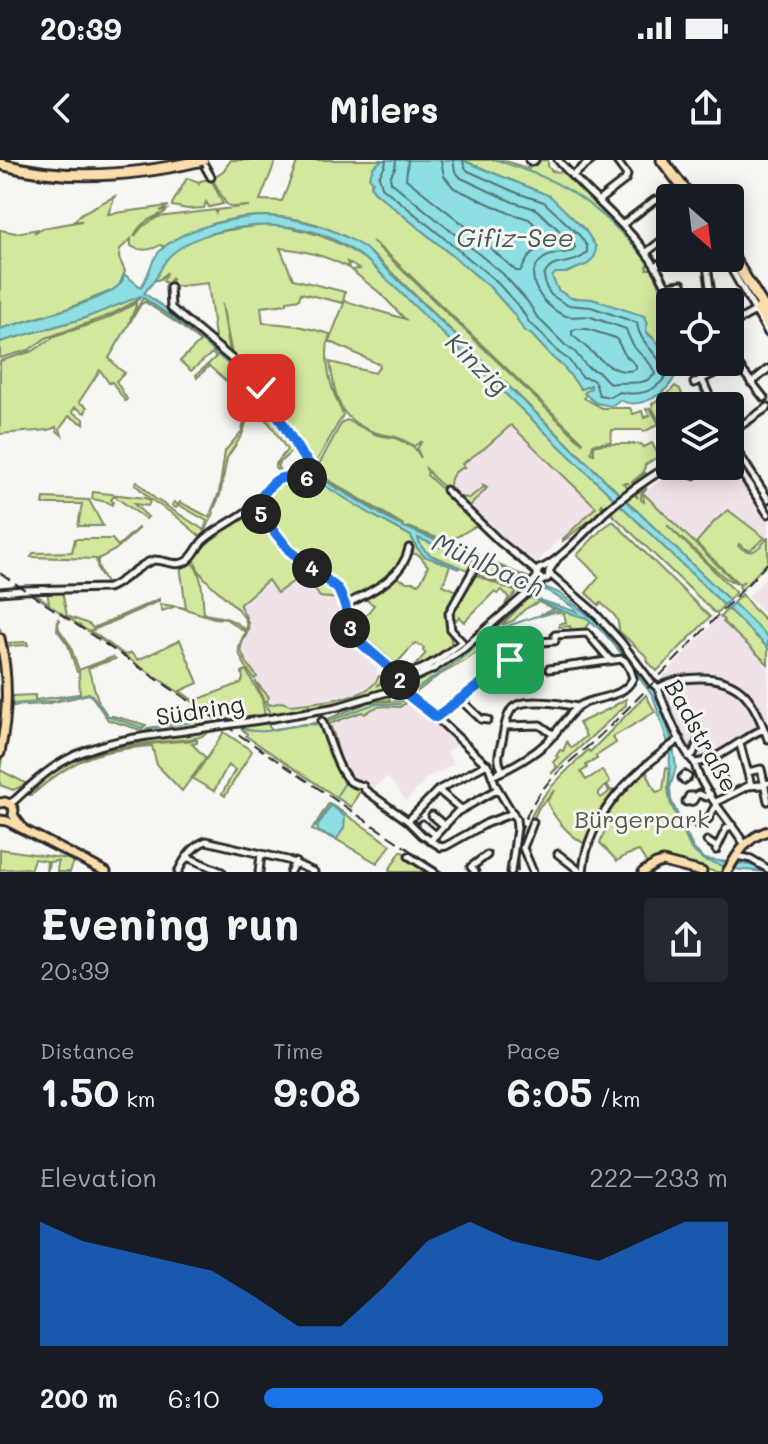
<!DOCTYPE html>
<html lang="en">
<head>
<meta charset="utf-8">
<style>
  :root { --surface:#171b24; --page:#242831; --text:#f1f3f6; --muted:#9ea1a6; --accent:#1a73e8 }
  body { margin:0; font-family:Mali,sans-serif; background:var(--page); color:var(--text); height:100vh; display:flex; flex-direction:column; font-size:30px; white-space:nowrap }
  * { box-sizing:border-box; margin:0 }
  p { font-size:26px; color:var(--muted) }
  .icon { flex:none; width:44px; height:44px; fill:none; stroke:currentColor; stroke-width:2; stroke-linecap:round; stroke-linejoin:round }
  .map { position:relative; height:712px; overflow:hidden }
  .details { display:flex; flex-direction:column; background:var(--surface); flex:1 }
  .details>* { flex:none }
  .needle { width:52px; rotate:152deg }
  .fabs { position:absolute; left:656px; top:24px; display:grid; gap:16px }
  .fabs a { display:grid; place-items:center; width:88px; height:88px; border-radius:8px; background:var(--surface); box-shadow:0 4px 20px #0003; font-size:40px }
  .pin { position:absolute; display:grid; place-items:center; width:68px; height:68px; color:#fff; margin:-34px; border-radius:16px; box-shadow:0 4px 12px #0006 }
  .km { position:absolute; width:40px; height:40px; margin:-20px; border-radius:50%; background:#222; color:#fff; font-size:22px; line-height:40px; text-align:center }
  .round { display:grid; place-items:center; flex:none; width:84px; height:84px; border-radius:8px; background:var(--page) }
  .summary { display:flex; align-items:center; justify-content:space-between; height:136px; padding:0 40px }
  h1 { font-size:44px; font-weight:700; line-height:60px }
  .stats { display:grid; grid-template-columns:repeat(3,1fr); gap:12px; height:136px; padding:8px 40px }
  .stats div { display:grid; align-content:center }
  .stats b { font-size:40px; font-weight:700 }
  .stats small { font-size:22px; font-weight:400 }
  .stats p { font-size:22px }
  .chart { height:224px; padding:16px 40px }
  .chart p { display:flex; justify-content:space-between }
  .chart svg { width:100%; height:144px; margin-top:8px; fill:var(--accent); opacity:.7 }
  ul { padding:0 40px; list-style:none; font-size:26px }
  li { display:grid; grid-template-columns:128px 96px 1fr; align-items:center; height:60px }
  li i { height:20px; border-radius:10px; background:var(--accent) }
  .status { display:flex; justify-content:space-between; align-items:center; height:56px; padding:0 40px; background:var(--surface); direction:ltr }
  .status svg { height:22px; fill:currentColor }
  header { display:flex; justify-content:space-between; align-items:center; height:104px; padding:0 40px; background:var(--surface); font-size:36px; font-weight:700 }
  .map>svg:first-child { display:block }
  .built { fill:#f0e2e9 }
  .green { fill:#d1e89d; stroke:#7e8a64; stroke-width:2; fill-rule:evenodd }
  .water { fill:#8ddfe4; stroke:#66979a; stroke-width:2 }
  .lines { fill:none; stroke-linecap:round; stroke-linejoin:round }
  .shore { stroke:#527375; stroke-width:2 }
  .stream { stroke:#66979a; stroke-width:2 }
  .minor-casing { stroke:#2b2b2b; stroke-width:11 }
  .major-casing { stroke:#2b2b2b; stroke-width:13 }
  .highway-casing { stroke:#2b2b2b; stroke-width:15 }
  .minor { stroke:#f6f6f2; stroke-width:5 }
  .major { stroke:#faddab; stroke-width:7 }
  .highway { stroke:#faddab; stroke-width:9 }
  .rail { stroke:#2b2b2b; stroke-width:2; stroke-dasharray:12 6; stroke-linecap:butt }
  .minor-bridge-casing { stroke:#2b2b2b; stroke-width:11; stroke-linecap:butt }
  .highway-bridge-casing { stroke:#2b2b2b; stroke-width:15; stroke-linecap:butt }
  .minor-bridge { stroke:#f6f6f2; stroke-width:5 }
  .highway-bridge { stroke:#faddab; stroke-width:9 }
  .route-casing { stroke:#fff; stroke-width:16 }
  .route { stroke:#1a73e8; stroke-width:10 }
  .labels { text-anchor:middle; stroke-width:6; stroke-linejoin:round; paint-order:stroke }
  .street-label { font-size:24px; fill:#2b2b2b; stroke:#f6f6f2 }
  .park-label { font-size:24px; fill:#545a48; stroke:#f6f6f2 }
  .water-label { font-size:26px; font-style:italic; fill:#445859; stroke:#f6f6f2 }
</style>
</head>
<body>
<div class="status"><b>20:39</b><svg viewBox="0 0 49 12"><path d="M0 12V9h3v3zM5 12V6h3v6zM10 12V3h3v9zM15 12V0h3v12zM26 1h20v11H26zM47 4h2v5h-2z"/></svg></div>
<header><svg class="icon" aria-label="back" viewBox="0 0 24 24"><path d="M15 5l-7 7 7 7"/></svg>Milers<svg class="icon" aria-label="share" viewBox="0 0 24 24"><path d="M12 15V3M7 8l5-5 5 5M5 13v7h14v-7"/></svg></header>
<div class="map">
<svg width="768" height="712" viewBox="0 0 768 712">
  <rect width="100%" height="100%" fill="#f6f6f2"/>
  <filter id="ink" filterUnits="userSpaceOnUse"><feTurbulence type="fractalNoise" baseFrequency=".0125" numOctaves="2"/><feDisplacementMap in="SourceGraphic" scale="16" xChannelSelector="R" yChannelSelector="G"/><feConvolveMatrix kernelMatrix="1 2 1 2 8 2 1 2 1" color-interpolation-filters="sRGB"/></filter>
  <g filter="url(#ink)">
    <path class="built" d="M511,264L596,347L561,380L560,379L554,384L537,403L507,386L446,329L449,317L462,304L486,287Z
      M730,299L768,360V375L765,378L728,350L715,362L695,385L643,333L682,306L694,317L711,306H730Z
      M292,397L320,437L340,439L352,478L378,502L376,513L379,516L375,526L368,530L339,538L290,545L282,542L269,545L267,541L269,537L254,519L257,516L243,496L242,485L249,470L248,463L239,446L265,416Z
      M768,415V457L748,437Z
      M720,457L723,462L768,504V573L765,566L718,595L699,602L695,601L681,579L657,523Z
      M408,541L415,544L459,582L447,593L454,604L427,618L406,641L388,617L369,630L361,620L354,621L341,600L335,577L329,564L359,553L362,552L366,554L374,547L385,545L400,547Z"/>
    <path class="green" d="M231,0H276L260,40L282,41L298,0H383L373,8L371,26L374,31L489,126L514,154L524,170L531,174L554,199L562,205L581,229L592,225L591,228L585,233L586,235L584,238L602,248H630L633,254L642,251L644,258L650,255L646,249L650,248L658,262L657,265L644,272L643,270H612L611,282L593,284L591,293L594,294V286L602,284H641L644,287L652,283L659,296L645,305L644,312L631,323L645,313L647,316L631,327L628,323H623L638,338L636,333L647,328L641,334V340L644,342L643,333L737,424L725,418L667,365L736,432L729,440L378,99C313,45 231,42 162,89L163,86L160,85C151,91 140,91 131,86V79L120,89L119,98L125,111L119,126L111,131L69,148L0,169V70L16,73L39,69L34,73L43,68L82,61H74L82,53L115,36L108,54L169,46L160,51L167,50L164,53C151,58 139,63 134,77L142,67L158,57L215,50L216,53L217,50L249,46L232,47L226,44L212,18L223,11ZM372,81L390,96L583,282L582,283Z
      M462,0H503L529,9C534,0 539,0 548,0V6L552,11L560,12L563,8L641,88L651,102L647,105V109H655L671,142L670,202C666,195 662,187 657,182C652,177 649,175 645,169L648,163L645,157L592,139L571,138L558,130L551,117L557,112L566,113L588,104L596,87L585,70L550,36Z
      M187,18L197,21L199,24L200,21L211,19L223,44L209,47L206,42L204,48L187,49L172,46V44Z
      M264,65C304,66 337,79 369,102L724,445L717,453L714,452L610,352L611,351L607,347H605L602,344L601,346L604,349L563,381V379L596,347L511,265L486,287L462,304L465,307C455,310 450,316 450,326L459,337L469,338L484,327L482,324L487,328L467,349L433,317L425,307L428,312L427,315L479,364L455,378L453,384L408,367L532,419L531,420L395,363L315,315L316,313L394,361L404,365L327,319L321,312L318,306L342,262L347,260L377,275L395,278L406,283L414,287L421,298L417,289L422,281L414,286C409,283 402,279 396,277C390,275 383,275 377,273C338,260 336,240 330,202L375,213L380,205L329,181L345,141L405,159L380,133L351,110L359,109L347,102L349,108C327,96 305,90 280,88L293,119L345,132L343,143L301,133L299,139L287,141V144L261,147L263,163C288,163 307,167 330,174C324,192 328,218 335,236C337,243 341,249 343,255L314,306L311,305L283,263L233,199L222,144L231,198L216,185L208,123L171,127L172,117L168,124L163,121L167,112L160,119L153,121C158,114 161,105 166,98C187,73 234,69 264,65Z
      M141,135L138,140L110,155L46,178L29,190L0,198V182L85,158Z
      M143,138L183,165L248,221L263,241L292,291L277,305L282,315L275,308V305L287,290L270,264L250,244L248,252L249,254L242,275L227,298L220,335L213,351L214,353L202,378L176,356L150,339L135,324L137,321L154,338L204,370L207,361L179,345L176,348L172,345L174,342L178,345L180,342L209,357L219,333L225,291L242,271L249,241L209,206L197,218L196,215L216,197L212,193L191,211L180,201L200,182L181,166L145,142L141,144L109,198L118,208L125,213L116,221L127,239L125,241L112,222L109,223L100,210L79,242L87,247L85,253L75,247L72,252L84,259V264L69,256L60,269L62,275L57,271L56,267L49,270L0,274V201L33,191L56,176L106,159L136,143V146L129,163Z
      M675,226L680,229L686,246H670V262L664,265L662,261L660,262L652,248L653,246L652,243L665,237Z
      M311,317L374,356L411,376L417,388L424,396L450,405L443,425L460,432L447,452L452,488C437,498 423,508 405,511L398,505L400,503L407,508L410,506L413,508L426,493L423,491L424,488L415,483L396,504L355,469L374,445L363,438L347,449L348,446L372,431L374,433L386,426V423L398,418L407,422H414L418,424L421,421L427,410L426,409L428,406L419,395L410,393L409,387L405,389L407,393L399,405L397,404L399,406L395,414L392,411L391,418L347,442L343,435L288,387L258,347L279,320L280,321L306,322L307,319Z
      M93,332L145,338L150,341L148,346L134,344L148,357L146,359L114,336L111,340L113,342L112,345L107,342L92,339Z
      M44,338L89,340L103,366H78L82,344H43Z
      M253,349L256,350L289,393L308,407L305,411L310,419L317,415C326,423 334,428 340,439L320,437L304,414L277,433L268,420L240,444V446C244,453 250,462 248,470C246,477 241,481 241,489C242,499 252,509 257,517L254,519C249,511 241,501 239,492C237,481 249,473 246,462C244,453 233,445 227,439C215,428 199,417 195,401C190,384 240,357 253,349Z
      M728,350L765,378L750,390L746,389L739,384L738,386C752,397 757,390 768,378V402L741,430L739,426L744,421L739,424L696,383L714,362Z
      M613,361L710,457L657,511L648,502L647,497L619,471C619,456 612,453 601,443L599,445L586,433L599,417L577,395L602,369Z
      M138,368L139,369L115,390L98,399V406L107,426L64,427L107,425L98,410L96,399L31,397L33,393L72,392L75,379H112L118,386Z
      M417,377L518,417L528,423L519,431L428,394L422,388Z
      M191,402C204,413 202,437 204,454C220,457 233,457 245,470L244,471L226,459L214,458L176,446L162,451L160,444L186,448L180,405Z
      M472,414L517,432L505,445L509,437L502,430L497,434L494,432L464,462L459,457L451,465L450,453L462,432L468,429L475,416Z
      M35,431V434L49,443L47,431H62L67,456L89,464L93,468L159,439V441L91,471L125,495L131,493L138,500L180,480L198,523L180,531L194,541L241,523L243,519L242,512L246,510L262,539L266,562L246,566L267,563L271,569H274L321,562L342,614L362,627L351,647L246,576L247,574L242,569L245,566L235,560L225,562L208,552L30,432Z
      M530,434L498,466L492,477L483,488L465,501L439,515L414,534L410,531L414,522L466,489Z
      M742,434L753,448L768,463V477L733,443Z
      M529,437L587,458L591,462L585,469L571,470L570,466L559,467V464L566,462L564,454L554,452L541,456V454L555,449L538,442L525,449L513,461L502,465Z
      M728,449L768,488V504L723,462L724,460L720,457Z
      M58,459L60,460L58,464L59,469L70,485L79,510L113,497L115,499L88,508L99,543L108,556H113L146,565L141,570L108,560L93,538L89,534L80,536L79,512H77L68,485L57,470Z
      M0,468L4,483L27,482L28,485L5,486L11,536L35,535V540L79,534L78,537L45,544L11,546L0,610L27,624L13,630L0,625V601L8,545H11L9,542Z
      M379,516L383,519L377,526L384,521L387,528L382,531L341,544L268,556L269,549H267L263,538L255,521L269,537L267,541L269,545L282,542L290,545L308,543L309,545L310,543C330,540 371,538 379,516Z
      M389,535L390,540L369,542L408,541L400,547C384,547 379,543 365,554L362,552L359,553L329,564C337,577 335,584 340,597C343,606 350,614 355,622L345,615L323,561L369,542L313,553Z
      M646,535L655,552L613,577L616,583L596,596L597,599L586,605L587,608L581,612L586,620L602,610L610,622L599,632V636L601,638L609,632L607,627L608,626L611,631L614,630L615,633L596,660L585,684C569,675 553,658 547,641L555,630L539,647L526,675H524C534,638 562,616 588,590L590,592L593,589Z
      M626,539V545L551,614L557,607L553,602L558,597L556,596L560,590L563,591L567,582L572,588L586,576L579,563L615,546V545Z
      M189,548L196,553L189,561L197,554L210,564L145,572L148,568L180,563L171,564Z
      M198,571V572L210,571C199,581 183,579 169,581C125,585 83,587 47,617C40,623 35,627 31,635H29C61,582 143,579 198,571Z
      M224,572L252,591L225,636L222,634L235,610L228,605L214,631L193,619Z
      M197,580V583L192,584L206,598L182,631L157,605L152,586C97,590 74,598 33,634C60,586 149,584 197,580Z
      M666,608L670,609L668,628L670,642L691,689L704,700L727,706L723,712H716L671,699H663L648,705L639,691L627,695L617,701L600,683L606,668L599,663L630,624L645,609L656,632L663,630Z
      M329,643L391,685L377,703L337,680L312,670Z
      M0,689L67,699L74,701L70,712H57L58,701L49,702L47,712H46L47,701L34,699L30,710L26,708L0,710Z
      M401,691L432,712H392L389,710Z"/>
    <path class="water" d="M383,0H462L550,36L585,70L596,87L595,96L588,104L565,113H555L552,117L558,130L571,138L592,139L644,156L647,165L646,172C650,176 654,179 657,182C666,191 672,204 675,216C667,235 638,250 620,240L611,246L596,243L584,233L591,228V225L581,229L562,205L554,199L531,174L524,171L514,154L489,126L374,31L371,26L373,22L369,17L374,6Z
      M260,56C299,57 333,67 365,88L729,440L724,445L369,102C353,90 335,78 315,72C272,60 209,64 173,93C164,100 161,109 156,118C153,123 148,128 144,133L182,160L246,213L271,245L281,266L315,315L395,363L559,433L600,464L635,504L632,506L605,474L587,458L562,451L530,437L577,452L573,447L548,431L418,378C422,397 443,400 460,407L459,409L424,396L417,388L411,376L374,356L311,317L300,304L276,266L263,241L248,221L183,165L141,136L85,158L0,182V169C25,161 103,142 119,125C123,121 123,119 124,114L141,127C149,116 150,103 158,93C180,68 229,59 260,56Z
      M733,443L768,477V488L728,449Z
      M636,509H638L656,534L672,581L676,607L670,628L671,640L693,688L704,699L750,705L763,708L767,712L733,709L704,700L691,689L669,637L670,589L653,536L634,511Z
      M331,645L345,657L344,668L337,679L319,672L317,667Z"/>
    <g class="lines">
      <path class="shore" d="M386,0L385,6L379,16L382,27L495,120L521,149L530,164L537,169L559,193L568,199L582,217L591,219L595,222L599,235L610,237L620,232C638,236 655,232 666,216C661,193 639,185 637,163L591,147L567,145L551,135L546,127L544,116C552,96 570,109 587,93V86L580,76L544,42L517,33L468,11L464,6L463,0
        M396,0L395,8L390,17L391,22L502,113L528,142L537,157L565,185L575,192L587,207L600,213L610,224C626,220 643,228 655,214C651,201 643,198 635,188C631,182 628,175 626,169C615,165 602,161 591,157C583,155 574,158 566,156C545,149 519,116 543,99C552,92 563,94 573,91L575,87L573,83L536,49L513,42L461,18L455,11L453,0
        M408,0L406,19L468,68L516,111H521C527,98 533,89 548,83V78L529,59L509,53L454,28L444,16L441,0
        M576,169H587L616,178L625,195L636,205V209C612,219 590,188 572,175V171Z"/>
      <path class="stream" d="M497,0C512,6 528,11 543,17C586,35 619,68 649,103
        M653,110L670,150
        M689,202L696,220
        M698,224L707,246
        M741,307L768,348
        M502,468L534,457L562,450
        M416,529L458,501L492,474
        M80,535L89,533L92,535L109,557L144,568
        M9,544L56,541L61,538L78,535
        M206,548L210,545L219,546L228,558
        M326,562L374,544H400
        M327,562L337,593
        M243,568C263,577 286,565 307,564C312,564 316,565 320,565
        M147,569L191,562L200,557
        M336,637L346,621
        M316,667L331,644"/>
      <defs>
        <path id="minor" d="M529,0L531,2L535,0
          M558,0C600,48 650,79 673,142
          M202,1L211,17
          M572,16L592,0
          M598,41L625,20L627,15L616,0
          M622,65L655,40H661L670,52
          M647,92L670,74
          M706,98L712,142
          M725,98L768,173
          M656,105L673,98
          M667,126L682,124L689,142
          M730,165L755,151
          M730,195L764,238
          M694,202L714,246
          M694,223L735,203
          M751,223L768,209
          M730,273L768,247
          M730,280L768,339
          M730,295L768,354
          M693,315L708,306
          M446,330L500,382L537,412
          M254,346C268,362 278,381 294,394C308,406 327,415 338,430C348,444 344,463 354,477C367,493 389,502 398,521
          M550,414L593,451L621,482L651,522L658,528C664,546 682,591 695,603C698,626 730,661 743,682
          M542,420L537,415L539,409C558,404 589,367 605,352C625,334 647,319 670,305
          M525,431L538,416
          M0,432L23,430L108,428C123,423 141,402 155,400C165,400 176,407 185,402C195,397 197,385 205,379C220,366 241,358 256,344C263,337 268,327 276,321C287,312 300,325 316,312L301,294L270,241L252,216L171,148L170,127
          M345,445C370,432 403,418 409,388
          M549,509L622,499L625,501L630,509
          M392,510L397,507C401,510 403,513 408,513C424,512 449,492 462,482L451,470L449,453L475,407
          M658,528C671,520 684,518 700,518C744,518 754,543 768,579
          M405,529L408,535L436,557L489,607L496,626L516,659L517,668L511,712
          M461,539C489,521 519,479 555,481V475L587,473L610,500
          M415,540C408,537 403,533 397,529V522L401,520L405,522L433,509L463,489L540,422L548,418L549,411L557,399
          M461,540L481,559L488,560
          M436,557L460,540
          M273,558L337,547L397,529
          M322,561C329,576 338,614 351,622C355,624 359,625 363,626L365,630L408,661L422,675L441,687L446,686L487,663L513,653
          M505,566L540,565L554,575
          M740,584L751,625
          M689,597L693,594L699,580
          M713,598L730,634
          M695,603C722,600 740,578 764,569
          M503,611C496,601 499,593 502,581C504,571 505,559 511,550C520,536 563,544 577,547
          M748,612L761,609L768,641
          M685,615L688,617L684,620L682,618Z
          M492,616C510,608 531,597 546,583C556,574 569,553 579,546C597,535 623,540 633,518L630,509
          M438,630L461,649
          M696,636L693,641L686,642L689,636H696L699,634L706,637L710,634
          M716,642L748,626L762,625L768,623
          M10,643L15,640C30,626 46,611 64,601C104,578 153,576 198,569
          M432,655L445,666
          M709,658L701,659L698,665C711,664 709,652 717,645
          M408,661L438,630L487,604
          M533,662L523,688L533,712
          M422,664L436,675
          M430,681L457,652L498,629
          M707,681L716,687
          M716,690L726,669L732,665
          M558,694L581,712
          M409,696L434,712
          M737,696L751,699L768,709
          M187,697L222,712
          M178,712C184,700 192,686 206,681L287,700L314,712
          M259,712L261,694
          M290,712L295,702
          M475,712L471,707L487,695
          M583,712C587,654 635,611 680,579"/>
        <path id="major" d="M0,478C9,516 8,555 0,593
          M0,643L5,642L11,645L14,650L13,655L22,667
          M0,660L7,661L106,712
          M643,712L656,704L663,702L702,712
          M727,712C737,694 747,677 768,671"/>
        <path id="highway" d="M662,0L691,38
          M0,4C64,21 134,16 198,1
          M730,93L768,154
          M759,149L768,164"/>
      </defs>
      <use href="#minor" class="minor-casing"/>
      <use href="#major" class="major-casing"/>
      <use href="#highway" class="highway-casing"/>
      <use href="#minor" class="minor"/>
      <use href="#major" class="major"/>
      <use href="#highway" class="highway"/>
      <path class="rail" d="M0,413L442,712
        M518,712C516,685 522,659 537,637C555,610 584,592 607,569C662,515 714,459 768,403"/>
      <defs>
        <path id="minor-bridge" d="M198,569L273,558"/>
        <path id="highway-bridge" d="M198,1L203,0"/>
      </defs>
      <use href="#minor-bridge" class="minor-bridge-casing"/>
      <use href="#highway-bridge" class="highway-bridge-casing"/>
      <use href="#minor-bridge" class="minor-bridge"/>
      <use href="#highway-bridge" class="highway-bridge"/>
    </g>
  </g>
  <g class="lines" filter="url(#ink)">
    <defs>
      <path id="route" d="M261,228L301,294L316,312C302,324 289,312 277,320C269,325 261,338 254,346L289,390L338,429L345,445L350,468L355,478L392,510L398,521L405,522L406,531L408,535L436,557L490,517L493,513L510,500"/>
    </defs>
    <use href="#route" class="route-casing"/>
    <use href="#route" class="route"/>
  </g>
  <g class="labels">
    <g class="street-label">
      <text transform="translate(200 551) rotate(-9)" y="8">Südring</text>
      <text transform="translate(701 576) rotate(61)" y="8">Badstraße</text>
    </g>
    <g class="park-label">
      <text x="642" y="668">Bürgerpark</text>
    </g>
    <g class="water-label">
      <text x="515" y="87">Gifiz-See</text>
      <text transform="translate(477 204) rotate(44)" y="9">Kinzig</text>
      <text transform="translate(488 405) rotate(24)" y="9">Mühlbach</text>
    </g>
  </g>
</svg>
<div class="fabs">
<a><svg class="needle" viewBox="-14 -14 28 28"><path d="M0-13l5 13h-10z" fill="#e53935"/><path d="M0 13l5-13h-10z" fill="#9ea1a6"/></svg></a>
<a><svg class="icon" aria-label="locate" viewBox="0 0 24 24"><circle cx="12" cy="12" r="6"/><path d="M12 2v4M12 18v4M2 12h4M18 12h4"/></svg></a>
<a><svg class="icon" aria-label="layers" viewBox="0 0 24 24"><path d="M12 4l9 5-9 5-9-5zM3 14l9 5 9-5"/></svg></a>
</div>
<div class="pin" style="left:510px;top:500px;background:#1e9e55"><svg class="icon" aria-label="arrive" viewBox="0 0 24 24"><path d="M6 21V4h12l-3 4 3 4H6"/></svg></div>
<div class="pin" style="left:261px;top:228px;background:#d93025"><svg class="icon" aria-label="check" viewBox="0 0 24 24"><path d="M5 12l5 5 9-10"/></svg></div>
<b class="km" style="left:400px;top:520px">2</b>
<b class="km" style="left:350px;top:468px">3</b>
<b class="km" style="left:312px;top:408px">4</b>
<b class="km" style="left:261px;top:354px">5</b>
<b class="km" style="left:307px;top:318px">6</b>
</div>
<section class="details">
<div class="summary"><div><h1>Evening run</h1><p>20:39</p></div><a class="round"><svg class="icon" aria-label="share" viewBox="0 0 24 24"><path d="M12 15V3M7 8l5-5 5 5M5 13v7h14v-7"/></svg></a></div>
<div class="stats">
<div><p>Distance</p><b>1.50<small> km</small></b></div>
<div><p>Time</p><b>9:08</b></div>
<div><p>Pace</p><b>6:05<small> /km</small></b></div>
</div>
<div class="chart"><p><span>Elevation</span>222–233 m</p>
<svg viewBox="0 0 160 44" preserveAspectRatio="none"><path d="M0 44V6L10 12L20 15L30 18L40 21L50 29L60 38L70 38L80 26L90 12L100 6L110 12L120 15L130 18L140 12L150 6L160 6V44z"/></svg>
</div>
<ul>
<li><b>200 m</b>6:10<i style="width:73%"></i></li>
</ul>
</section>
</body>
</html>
